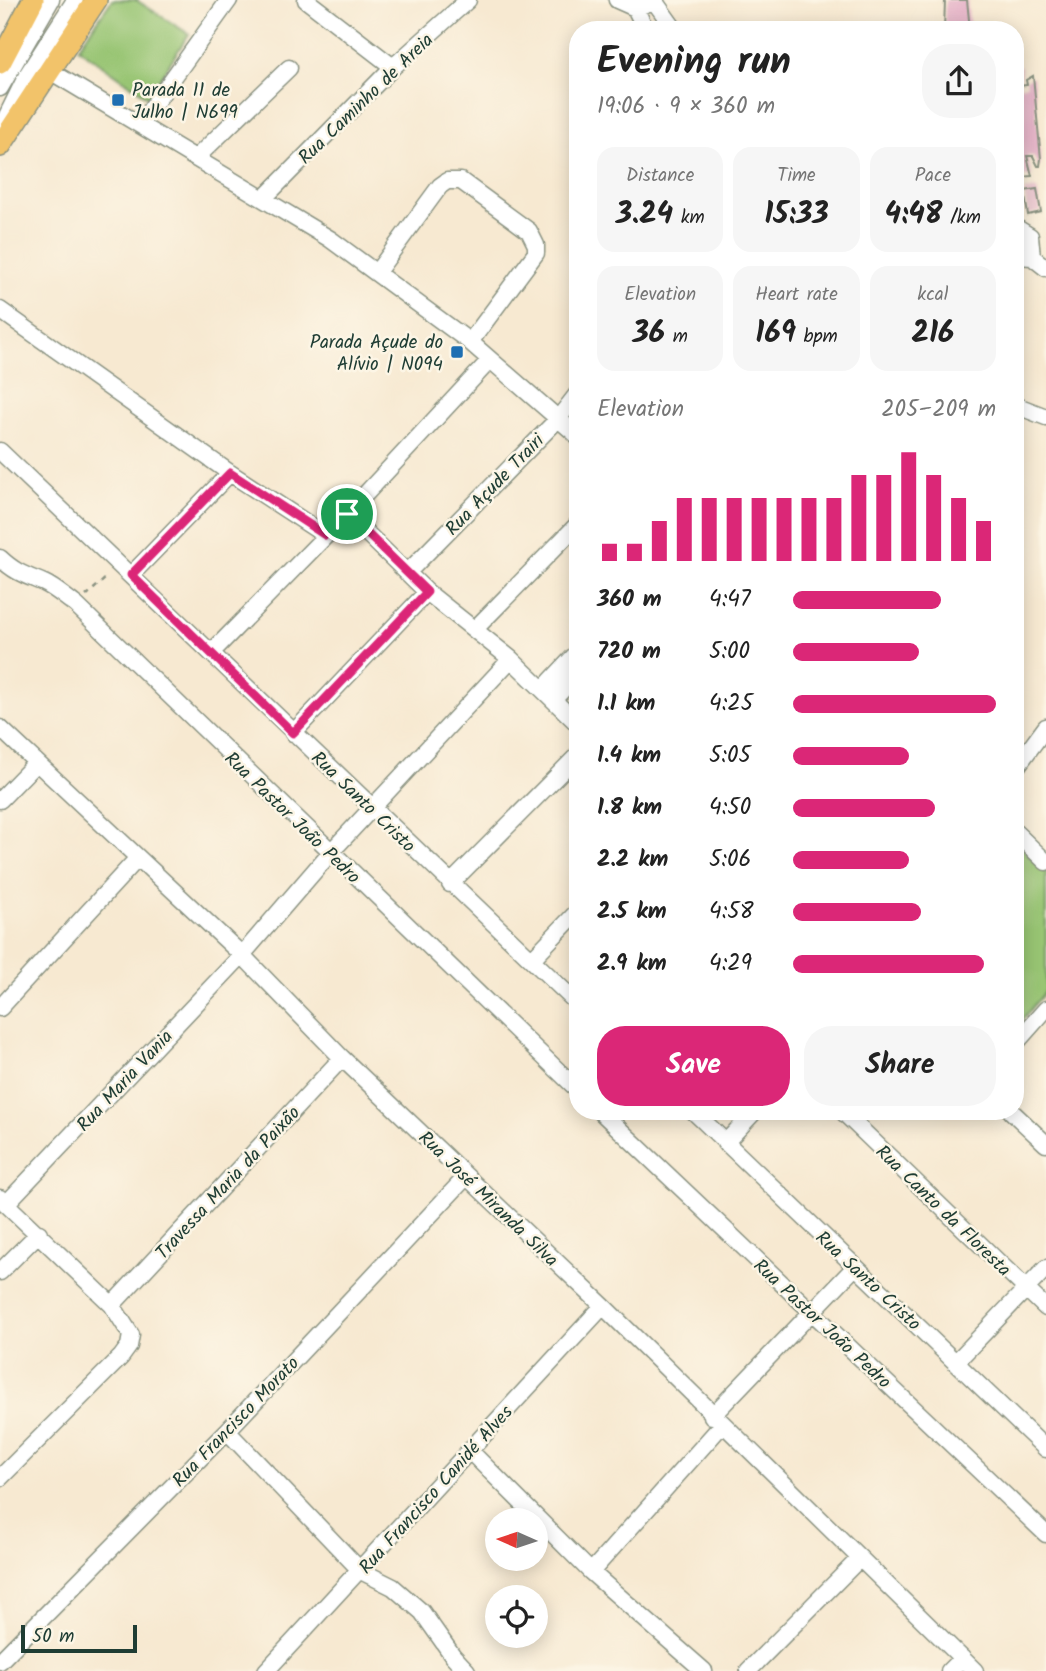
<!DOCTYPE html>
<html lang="en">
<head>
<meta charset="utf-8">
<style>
  :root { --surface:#fff; --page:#f6f6f6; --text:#222; --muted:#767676; --accent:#db2777 }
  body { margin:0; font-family:Kalam,sans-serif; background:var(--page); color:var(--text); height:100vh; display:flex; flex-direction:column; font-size:26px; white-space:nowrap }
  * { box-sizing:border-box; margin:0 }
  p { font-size:23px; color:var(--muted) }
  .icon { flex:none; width:38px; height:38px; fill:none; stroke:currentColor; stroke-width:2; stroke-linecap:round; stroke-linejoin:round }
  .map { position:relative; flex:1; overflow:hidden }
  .details { position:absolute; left:569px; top:21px; width:455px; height:1099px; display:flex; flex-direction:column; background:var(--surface); border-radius:28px; box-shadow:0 4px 18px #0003 }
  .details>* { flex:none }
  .needle { width:46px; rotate:273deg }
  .fabs { position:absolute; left:485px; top:1508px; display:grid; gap:14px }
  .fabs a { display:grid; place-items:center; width:63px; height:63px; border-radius:50%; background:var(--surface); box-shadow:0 4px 18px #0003; font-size:35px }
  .scale { position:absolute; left:21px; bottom:18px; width:116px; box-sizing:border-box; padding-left:7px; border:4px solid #1f3d34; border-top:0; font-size:19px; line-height:24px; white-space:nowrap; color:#1f3d34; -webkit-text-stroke:5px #fcf5e5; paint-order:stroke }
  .pin { position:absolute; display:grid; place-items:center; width:60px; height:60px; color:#fff; margin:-30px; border:4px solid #fff; border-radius:50%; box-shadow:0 2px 7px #0007 }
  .round { display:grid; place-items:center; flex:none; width:74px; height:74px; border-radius:28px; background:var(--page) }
  .head { display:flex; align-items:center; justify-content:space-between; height:119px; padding:0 28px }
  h1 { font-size:38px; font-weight:800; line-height:52px }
  .figures { display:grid; grid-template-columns:repeat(3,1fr); gap:10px; height:119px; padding:7px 28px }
  .figures div { display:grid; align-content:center; border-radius:18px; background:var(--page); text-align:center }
  .figures b { font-size:30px; font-weight:800 }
  .figures small { font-size:19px; font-weight:400 }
  .figures p { font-size:19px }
  .chart { height:196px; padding:14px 28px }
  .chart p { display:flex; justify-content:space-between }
  .chart svg { width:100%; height:126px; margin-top:7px; stroke:var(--accent); stroke-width:6 }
  .cta { display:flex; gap:14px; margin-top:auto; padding:14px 28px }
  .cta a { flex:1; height:80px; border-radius:28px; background:var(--accent); color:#fff; font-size:28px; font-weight:800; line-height:80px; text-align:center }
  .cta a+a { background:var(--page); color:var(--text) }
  ul { padding:0 28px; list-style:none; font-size:23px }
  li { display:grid; grid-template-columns:112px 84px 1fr; align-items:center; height:52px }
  li i { height:18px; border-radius:9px; background:var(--accent) }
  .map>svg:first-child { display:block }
  .green { fill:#98c573; stroke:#5c8154; stroke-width:2 }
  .building { fill:#e4afc6 }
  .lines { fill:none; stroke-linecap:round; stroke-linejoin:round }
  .minor-casing { stroke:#8b9382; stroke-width:19 }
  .major-casing { stroke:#8b9382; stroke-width:24 }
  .path { stroke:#8b9382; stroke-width:2.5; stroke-dasharray:5 5; stroke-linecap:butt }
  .minor { stroke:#fff; stroke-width:16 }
  .major { stroke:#f2c36a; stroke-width:21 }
  .route-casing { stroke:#fff; stroke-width:14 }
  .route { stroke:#db2777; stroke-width:9 }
  .poi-dot { fill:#1f6fb2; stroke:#fcf5e5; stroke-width:2.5 }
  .labels { text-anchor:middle; stroke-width:5; stroke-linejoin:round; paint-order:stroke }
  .poi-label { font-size:19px; fill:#1f3d34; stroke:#fcf5e5; text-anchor:start }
  .street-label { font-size:19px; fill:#1f3d34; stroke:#fcf5e5 }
</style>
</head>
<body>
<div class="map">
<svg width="1046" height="1671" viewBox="0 0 1046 1671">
  <rect width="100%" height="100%" fill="#fcf5e5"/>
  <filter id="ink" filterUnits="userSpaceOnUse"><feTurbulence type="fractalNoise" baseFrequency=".0143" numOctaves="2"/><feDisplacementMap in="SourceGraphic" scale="14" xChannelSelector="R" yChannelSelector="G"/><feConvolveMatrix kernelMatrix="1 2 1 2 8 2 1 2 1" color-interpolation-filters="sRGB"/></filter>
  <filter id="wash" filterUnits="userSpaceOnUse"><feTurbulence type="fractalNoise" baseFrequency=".00686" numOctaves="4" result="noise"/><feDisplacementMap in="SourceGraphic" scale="28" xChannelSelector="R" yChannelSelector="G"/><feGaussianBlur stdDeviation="1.57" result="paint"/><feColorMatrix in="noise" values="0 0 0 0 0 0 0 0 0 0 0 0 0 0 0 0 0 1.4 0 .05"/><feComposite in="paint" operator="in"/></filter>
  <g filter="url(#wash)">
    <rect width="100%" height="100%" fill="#f7e9d1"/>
    <path class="green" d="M112,0H136L189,34L148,97L78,48Z
      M1017,843L1046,872V991L1015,1028Z"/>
    <g id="blocks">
      <path class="building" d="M945,0H967L970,30H944Z
        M1021,66L1019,86L1027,85L1026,80L1033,76L1041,159L1040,166H1038L1033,156H1027L1032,176L1024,177L1023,173L1016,174L1015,155V67Z
        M1037,189L1041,212L1028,215L1024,191Z"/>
    </g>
  </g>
  <g filter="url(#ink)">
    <use href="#blocks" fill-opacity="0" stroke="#8b9382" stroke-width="2"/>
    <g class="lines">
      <defs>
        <path id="minor" d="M306,0L393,67
          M617,0L635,8L656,0
          M655,2L675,30
          M635,8L646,30
          M50,71L330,239L470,342L578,436
          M0,88L51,0
          M140,124L229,0
          M0,130L27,75L75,0
          M197,157L289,68
          M265,197L393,67L468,0
          M1017,228L1030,236L1032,257
          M1017,256L1032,257L1046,268
          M377,272L440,186L447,181H461L529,231L536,245V253L470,342
          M0,310L230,473L325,535
          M1015,405L1046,417
          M0,451L578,1004
          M347,514L427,592L511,659L578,724
          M0,558C16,573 25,575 44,583C55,588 66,598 76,605L578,1090
          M407,573L558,419L578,393
          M131,575L230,473
          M475,629L578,524
          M212,652L347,514L490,360
          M543,689L578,652
          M554,699L578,674
          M0,728L242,955L342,1058L603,1306L975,1671
          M293,733L427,592
          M1015,769L1046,727
          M0,800L36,763
          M1015,832L1046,862
          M450,884L578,755
          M532,959L578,911
          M0,1008L137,859
          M1015,1044L1046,1009
          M600,1111L1046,1534
          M693,1111L1046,1449
          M842,1111L1046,1308
          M1011,1111L1046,1144
          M725,1143L755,1111
          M0,1198L112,1305L131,1335L129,1346L121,1357L0,1478
          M6,1204L242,955L330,853L511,659
          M0,1272L39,1233
          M112,1305L342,1058
          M956,1362L1046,1268
          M712,1416L855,1267
          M227,1431L361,1571L393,1587L422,1612L453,1656L467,1671
          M470,1451L591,1572L704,1671
          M591,1572L721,1426
          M0,1661L227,1431L466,1177
          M266,1671L603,1306
          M748,1671L860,1558
          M949,1671L962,1658"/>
        <path id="major" d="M0,63L33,0
          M0,146L96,0"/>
      </defs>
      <use href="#minor" class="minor-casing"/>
      <use href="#major" class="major-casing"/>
      <path class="path" d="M86,596L107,577"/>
      <use href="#minor" class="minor"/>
      <use href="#major" class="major"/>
    </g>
  </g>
  <g class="lines" filter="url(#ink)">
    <defs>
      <path id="route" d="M230,473L325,535L347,514L427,592L293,733L131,575Z"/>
    </defs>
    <use href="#route" class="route-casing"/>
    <use href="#route" class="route"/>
  </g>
  <g class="poi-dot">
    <rect x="111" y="93" width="14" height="14" rx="3.5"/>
    <rect x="450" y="345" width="14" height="14" rx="3.5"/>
  </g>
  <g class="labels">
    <g class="poi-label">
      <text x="132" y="96">Parada 11 de<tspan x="132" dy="22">Julho | N699</tspan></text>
      <text x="443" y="348" text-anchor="end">Parada Açude do<tspan x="443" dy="22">Alívio | N094</tspan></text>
    </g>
    <g class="street-label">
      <text transform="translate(365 98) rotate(-44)" y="7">Rua Caminho de Areia</text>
      <text transform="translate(494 484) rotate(-46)" y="7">Rua Açude Trairi</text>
      <text transform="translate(364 801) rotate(44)" y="7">Rua Santo Cristo</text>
      <text transform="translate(293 817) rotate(44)" y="7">Rua Pastor João Pedro</text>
      <text transform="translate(124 1080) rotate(-47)" y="7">Rua Maria Vania</text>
      <text transform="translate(227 1182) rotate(-47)" y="7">Travessa Maria da Paixão</text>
      <text transform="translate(489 1198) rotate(44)" y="7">Rua José Miranda Silva</text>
      <text transform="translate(944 1210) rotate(44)" y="7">Rua Canto da Floresta</text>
      <text transform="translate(869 1280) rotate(43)" y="7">Rua Santo Cristo</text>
      <text transform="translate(823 1323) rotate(43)" y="7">Rua Pastor João Pedro</text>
      <text transform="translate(235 1421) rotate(-46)" y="7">Rua Francisco Morato</text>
      <text transform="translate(435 1489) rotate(-48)" y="7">Rua Francisco Canidé Alves</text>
    </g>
  </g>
</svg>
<div class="fabs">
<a><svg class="needle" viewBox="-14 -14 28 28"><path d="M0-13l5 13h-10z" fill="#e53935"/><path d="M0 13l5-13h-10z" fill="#767676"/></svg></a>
<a><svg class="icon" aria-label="locate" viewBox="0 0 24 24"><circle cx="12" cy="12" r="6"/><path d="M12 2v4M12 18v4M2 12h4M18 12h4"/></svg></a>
</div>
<div class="scale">50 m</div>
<div class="pin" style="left:347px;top:514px;background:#1e9e55"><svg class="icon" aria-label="arrive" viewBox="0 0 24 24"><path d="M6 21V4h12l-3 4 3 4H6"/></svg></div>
<section class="details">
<div class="head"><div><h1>Evening run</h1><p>19:06 · 9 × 360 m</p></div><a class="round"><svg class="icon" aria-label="share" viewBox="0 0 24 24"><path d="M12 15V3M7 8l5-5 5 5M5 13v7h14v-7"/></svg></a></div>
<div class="figures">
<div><p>Distance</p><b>3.24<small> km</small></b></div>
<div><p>Time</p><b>15:33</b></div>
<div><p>Pace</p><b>4:48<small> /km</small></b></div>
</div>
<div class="figures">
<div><p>Elevation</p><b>36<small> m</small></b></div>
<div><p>Heart rate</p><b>169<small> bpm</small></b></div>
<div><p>kcal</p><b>216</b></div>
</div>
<div class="chart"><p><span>Elevation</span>205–209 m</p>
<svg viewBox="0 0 160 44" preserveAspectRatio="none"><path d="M5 44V38M15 44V38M25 44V30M35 44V22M45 44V22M55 44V22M65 44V22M75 44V22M85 44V22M95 44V22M105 44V14M115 44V14M125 44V6M135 44V14M145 44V22M155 44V30"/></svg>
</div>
<ul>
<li><b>360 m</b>4:47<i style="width:73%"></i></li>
<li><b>720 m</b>5:00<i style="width:62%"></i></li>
<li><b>1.1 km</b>4:25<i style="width:100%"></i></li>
<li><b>1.4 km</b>5:05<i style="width:57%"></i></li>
<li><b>1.8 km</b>4:50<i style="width:70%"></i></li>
<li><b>2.2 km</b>5:06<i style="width:57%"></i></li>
<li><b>2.5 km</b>4:58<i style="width:63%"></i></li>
<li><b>2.9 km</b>4:29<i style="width:94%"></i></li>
</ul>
<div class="cta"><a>Save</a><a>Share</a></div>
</section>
</div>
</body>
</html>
